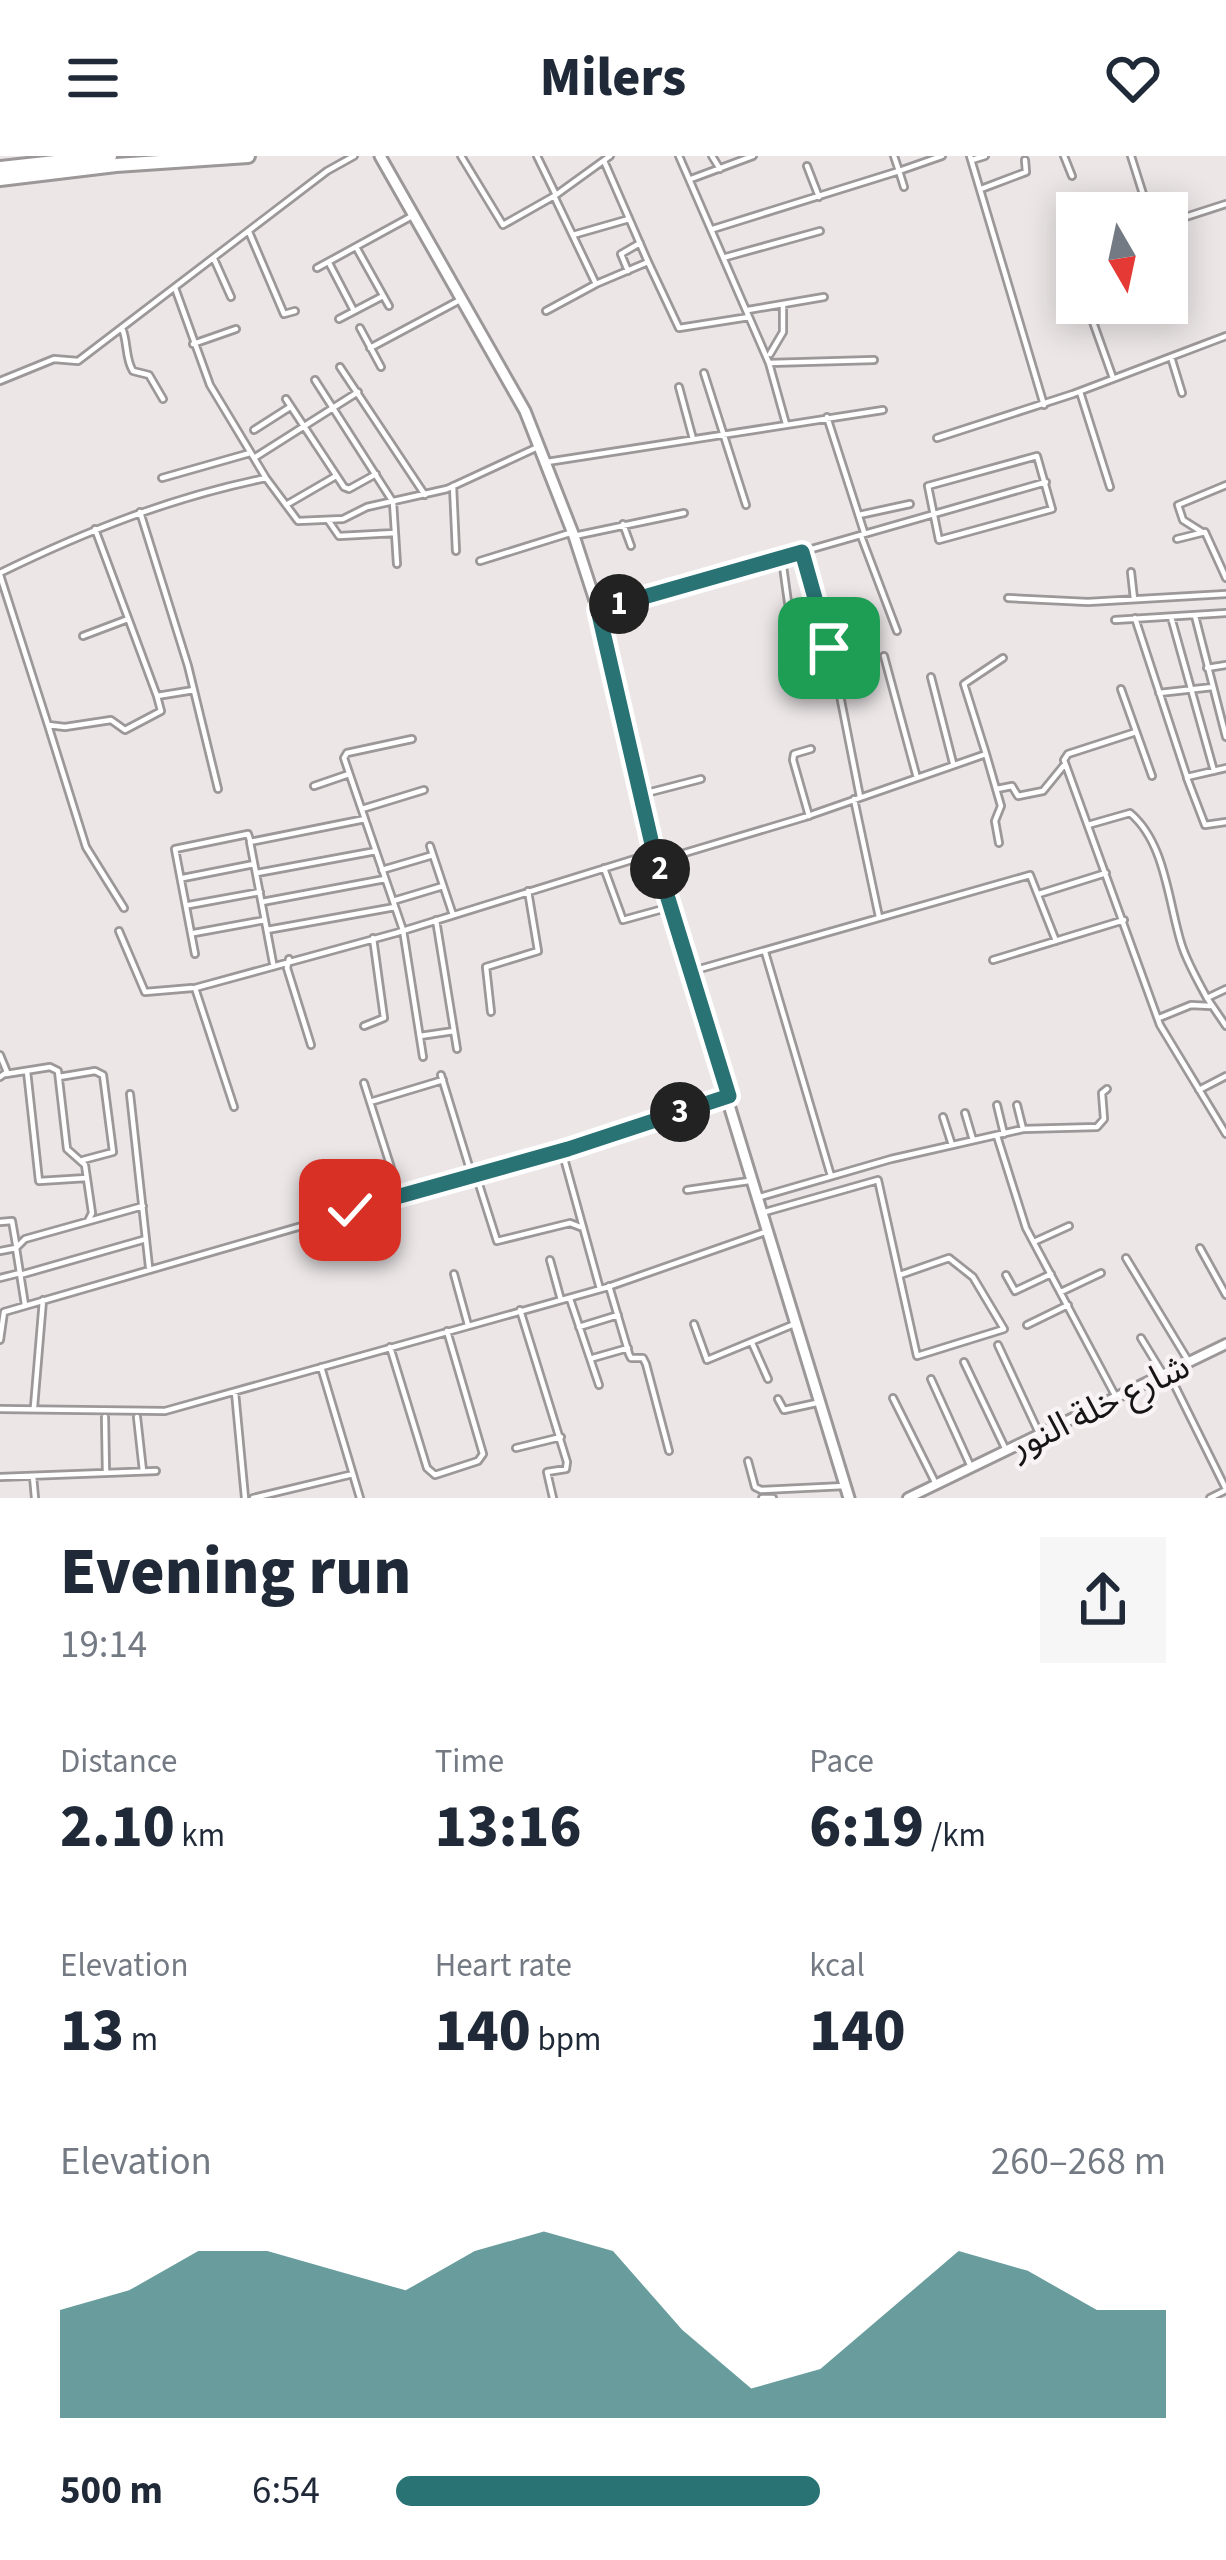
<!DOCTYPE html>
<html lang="en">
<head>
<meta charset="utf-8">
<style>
  :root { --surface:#fff; --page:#f6f6f7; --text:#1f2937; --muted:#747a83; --accent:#297375 }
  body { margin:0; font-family:"Source Sans 3","Noto Sans Arabic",sans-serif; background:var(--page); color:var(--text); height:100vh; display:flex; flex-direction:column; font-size:45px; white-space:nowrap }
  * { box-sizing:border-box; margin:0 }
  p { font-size:39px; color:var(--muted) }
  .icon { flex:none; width:66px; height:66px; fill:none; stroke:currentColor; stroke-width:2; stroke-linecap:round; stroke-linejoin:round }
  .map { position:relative; height:1342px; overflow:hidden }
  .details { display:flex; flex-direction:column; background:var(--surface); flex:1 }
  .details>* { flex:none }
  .needle { width:78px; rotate:171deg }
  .tools { position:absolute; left:1056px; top:36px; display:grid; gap:24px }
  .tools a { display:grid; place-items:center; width:132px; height:132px; border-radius:0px; background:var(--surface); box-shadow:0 6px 30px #0003; font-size:60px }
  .pin { position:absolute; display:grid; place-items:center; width:102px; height:102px; color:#fff; margin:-51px; border-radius:24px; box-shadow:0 6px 18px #0006 }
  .km { position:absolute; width:60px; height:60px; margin:-30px; border-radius:50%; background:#222; color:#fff; font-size:33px; line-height:60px; text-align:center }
  .round { display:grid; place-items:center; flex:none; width:126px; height:126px; border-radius:0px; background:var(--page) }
  .headline { display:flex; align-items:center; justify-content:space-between; height:204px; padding:0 60px }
  h1 { font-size:66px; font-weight:800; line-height:90px }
  .metrics { display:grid; grid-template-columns:repeat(3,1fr); gap:18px; height:204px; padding:12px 60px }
  .metrics div { display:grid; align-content:center }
  .metrics b { font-size:60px; font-weight:800 }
  .metrics small { font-size:33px; font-weight:400 }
  .metrics p { font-size:33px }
  .chart { height:336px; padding:24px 60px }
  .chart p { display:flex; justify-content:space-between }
  .chart svg { width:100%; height:216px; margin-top:12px; fill:var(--accent); opacity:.7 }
  ul { padding:0 60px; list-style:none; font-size:39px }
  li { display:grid; grid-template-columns:192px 144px 1fr; align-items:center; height:90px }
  li i { height:30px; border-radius:15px; background:var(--accent) }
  header { display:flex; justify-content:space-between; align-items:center; height:156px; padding:0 60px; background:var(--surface); font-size:54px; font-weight:800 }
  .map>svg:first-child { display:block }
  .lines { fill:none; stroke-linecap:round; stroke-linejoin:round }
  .minor-casing { stroke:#9c9798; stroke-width:10 }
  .tertiary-casing { stroke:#9c9798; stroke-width:14 }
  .secondary-casing { stroke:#9c9798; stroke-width:15 }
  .trunk-casing { stroke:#9c9798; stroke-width:18 }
  .minor { stroke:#fff; stroke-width:4.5 }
  .tertiary { stroke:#fff; stroke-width:8 }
  .secondary { stroke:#fff; stroke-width:9 }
  .trunk { stroke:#fff; stroke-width:12 }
  .route-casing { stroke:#fff; stroke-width:24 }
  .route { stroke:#297375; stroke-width:15 }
  .labels { text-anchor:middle; stroke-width:9; stroke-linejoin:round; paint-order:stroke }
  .street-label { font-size:36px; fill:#161414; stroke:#f9f3f5 }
</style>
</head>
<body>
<header><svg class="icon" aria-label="menu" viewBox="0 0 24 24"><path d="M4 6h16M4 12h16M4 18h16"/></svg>Milers<svg class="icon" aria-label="heart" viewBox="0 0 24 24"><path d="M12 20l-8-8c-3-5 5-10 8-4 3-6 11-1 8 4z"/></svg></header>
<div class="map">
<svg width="1226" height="1342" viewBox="0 0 1226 1342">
  <rect width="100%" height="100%" fill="#ece6e7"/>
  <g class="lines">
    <defs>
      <path id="minor" d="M461,0L503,69L556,39L610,0
        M537,0L556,39
        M679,0L769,207
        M712,0L720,13
        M894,0L899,15L942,0
        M970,0L1044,249
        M1064,0L1072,20
        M1131,0L1149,57
        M972,4L985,0
        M807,10L819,41
        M691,23L753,0
        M981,33L1026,16L1025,4
        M1167,67L1226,48
        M713,73L899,15L904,31
        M249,76L284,158L295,155
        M573,79L629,63
        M356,91L389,150
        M726,101L820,75
        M214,103L231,141
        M648,106L679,172L749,161
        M329,107L354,155
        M317,112L412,60
        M628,115L621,98L640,87
        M596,128L648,106L604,5
        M175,132L210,229L266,322L298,365L343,363L367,351L447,333L540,290
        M1090,147L1088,152L1113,222
        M748,154L824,141
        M546,155L596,128L554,40
        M339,163L383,140
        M122,172C128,186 125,203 133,215L149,219L163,243
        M360,172L381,211
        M193,188L236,173
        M370,192L460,144
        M770,198L783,176V148
        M1171,201L1182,237
        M340,211L425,339
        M704,217L746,349
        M315,224L393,346L397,408
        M0,225L54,203L78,205L327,15L354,0
        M679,231L693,283
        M1080,236L1110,331
        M286,243L344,331L349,333L376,318
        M827,261L864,376
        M786,268L769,207L874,204
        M254,274L290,251
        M937,282L1073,238L1226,180
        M1037,300L1052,353L939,384L928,330Z
        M254,302L358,236
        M547,306L883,254
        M162,322L250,297
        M453,330L456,395
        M286,349L336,320
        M140,356L188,510L218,633
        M859,359L910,348
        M328,364L339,380L395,377
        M623,368L631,390
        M95,373L157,540L194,534
        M1202,376L1183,364L1178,349L1226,329
        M574,380L684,357
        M861,380L897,475
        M1177,383L1205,376L1226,422
        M803,396L829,492
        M782,403L796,504
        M480,405L573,376
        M1131,416L1134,443
        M0,417C86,375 172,341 266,322
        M0,419L48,569
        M1008,442L1088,446L1226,438
        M602,453L1046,326
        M1195,460L1226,581
        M1171,461L1214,615
        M1135,462L1187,621L1226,612
        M1115,464L1226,457
        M83,480L128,463
        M884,500L917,622
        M784,508L843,487
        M857,510L836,519L860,641
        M1207,512L1226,509
        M931,521L953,607
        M1121,533L1152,620
        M1159,537L1213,531
        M1136,576L1068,598L1064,604L1160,869L1226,978
        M412,583L347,597L344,602L403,774L423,901
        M986,598L1001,650L995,665L999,687
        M1187,622L1205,669L1226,666
        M314,630L349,618
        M997,633L1012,630L1018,640L1043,635L1065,608
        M643,638L701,623
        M854,643L879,761
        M362,653L424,634
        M809,660L793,604L794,598L811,593
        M1088,669L1130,657C1166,687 1168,747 1182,790C1188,808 1198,825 1207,842L1226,833
        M430,690L453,759
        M658,705L805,661L986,598L964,528L1003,502
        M604,712L623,764L670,751
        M382,714L433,699
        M257,717L376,695
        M183,722L254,708
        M1039,738L1106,717
        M393,745L443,730
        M262,746L385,723
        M189,749L260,736
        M124,752L86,691L48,569L65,571L111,564L125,574L161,555L157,540
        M436,764L457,893
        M267,774L395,751
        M119,775L145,836L192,832
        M194,777L265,764
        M765,796L831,1020
        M195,798L175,693L248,678L250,684
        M289,803L287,812L311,889
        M993,804L1124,764
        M273,807L250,686L365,663
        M689,816L1030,719L1056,785
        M1207,842L1226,870
        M491,856L486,811L538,795L528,735
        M1159,862L1191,849L1210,850
        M364,870L384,862L373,782
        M420,880L454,875
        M0,899L7,916L0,921
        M27,915L39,1025L87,1022
        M6,918L50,911L58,915L67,993L85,1009L92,1057L88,1065
        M441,919L472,1020
        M59,921L95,915L103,919L113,996L83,1004
        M364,927L400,1040
        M1199,934L1226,920
        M130,938L149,1111
        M370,946L443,924
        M997,949L1004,978
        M1017,949L1023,973
        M234,951L195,832L396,777L654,697
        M965,957L973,984
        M943,961L952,989
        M997,980L1026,1072L1116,1241
        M562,995L600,1133
        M476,1019L497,1085L570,1067L583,1072
        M687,1034L749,1025
        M760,1041L891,1003L1023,973L1097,971L1104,963L1102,937L1107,933
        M765,1056L878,1024L917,1200L1004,1173L973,1121L949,1102L900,1119
        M0,1066L12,1065L16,1088
        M1036,1085L1069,1070
        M16,1092L25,1149
        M1200,1092L1226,1139
        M0,1095L16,1092L25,1083L143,1050
        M1126,1102L1189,1206
        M550,1104L561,1144
        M454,1118L468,1169
        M20,1119L146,1083
        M1006,1119L1015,1135L1051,1118
        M0,1122L20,1117
        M609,1130L629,1198L631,1202H643L646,1208L669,1295
        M1061,1136L1101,1117
        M570,1143L599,1229
        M520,1154L567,1306L566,1313L547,1316L553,1342
        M694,1168L707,1204L792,1169
        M1027,1169L1068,1149
        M579,1171L618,1159
        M1141,1182L1163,1218
        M0,1184L4,1156L11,1154L568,993L723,942
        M752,1187L768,1223
        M998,1189L1039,1277
        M390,1191L427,1312L435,1319L478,1305L483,1298L447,1175
        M593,1202L628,1192
        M964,1206L1006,1294
        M321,1211L360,1342
        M1168,1216L1226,1333
        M931,1223L971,1311
        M235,1236L245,1342
        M893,1242L936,1328
        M778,1243L784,1254L821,1246
        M34,1251L43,1144
        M0,1253L165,1255L608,1131L765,1076
        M105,1261L106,1317
        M137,1261L143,1315
        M516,1292L561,1281
        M748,1305L755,1331L761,1334L845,1330
        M33,1320L35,1342
        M0,1321L156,1315
        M253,1342L353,1318
        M762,1342H773
        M1210,1342L1226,1334"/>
      <path id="tertiary" d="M908,1342L1226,1188"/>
      <path id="secondary" d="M380,0L525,255L574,380L598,454L640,639L685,805L849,1342"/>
      <path id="trunk" d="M0,12L110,0
        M0,23L116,9L248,0"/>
    </defs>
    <use href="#minor" class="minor-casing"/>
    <use href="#tertiary" class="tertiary-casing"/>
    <use href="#secondary" class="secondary-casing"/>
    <use href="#trunk" class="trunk-casing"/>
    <use href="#minor" class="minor"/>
    <use href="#tertiary" class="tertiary"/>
    <use href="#secondary" class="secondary"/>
    <use href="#trunk" class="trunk"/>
  </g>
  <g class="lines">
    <defs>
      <path id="route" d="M350,1054L568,993L729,940L654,697L598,454L802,396L829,492"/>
    </defs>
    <use href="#route" class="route-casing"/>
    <use href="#route" class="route"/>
  </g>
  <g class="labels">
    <g class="street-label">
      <text transform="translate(1099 1249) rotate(-26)" y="13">شارع خلة النور</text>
    </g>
  </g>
</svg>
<div class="tools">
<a><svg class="needle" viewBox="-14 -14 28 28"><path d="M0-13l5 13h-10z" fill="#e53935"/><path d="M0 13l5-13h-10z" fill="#747a83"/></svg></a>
</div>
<div class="pin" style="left:829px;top:492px;background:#1e9e55"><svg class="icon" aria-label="arrive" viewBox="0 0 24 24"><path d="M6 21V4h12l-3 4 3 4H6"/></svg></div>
<div class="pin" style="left:350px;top:1054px;background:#d93025"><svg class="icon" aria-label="check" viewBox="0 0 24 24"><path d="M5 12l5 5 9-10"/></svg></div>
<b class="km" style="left:619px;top:448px">1</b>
<b class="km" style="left:660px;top:713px">2</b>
<b class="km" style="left:680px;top:956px">3</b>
</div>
<section class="details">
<div class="headline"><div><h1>Evening run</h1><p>19:14</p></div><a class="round"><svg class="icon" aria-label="share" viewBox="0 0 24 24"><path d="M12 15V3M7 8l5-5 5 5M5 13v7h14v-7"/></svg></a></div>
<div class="metrics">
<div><p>Distance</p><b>2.10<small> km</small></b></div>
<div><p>Time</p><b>13:16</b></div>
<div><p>Pace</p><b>6:19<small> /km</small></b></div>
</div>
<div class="metrics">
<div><p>Elevation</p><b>13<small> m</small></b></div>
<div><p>Heart rate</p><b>140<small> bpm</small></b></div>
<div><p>kcal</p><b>140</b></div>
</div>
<div class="chart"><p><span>Elevation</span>260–268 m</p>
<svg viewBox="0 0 160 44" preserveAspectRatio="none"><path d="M0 44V22L10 18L20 10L30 10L40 14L50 18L60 10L70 6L80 10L90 26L100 38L110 34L120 22L130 10L140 14L150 22L160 22V44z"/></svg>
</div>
<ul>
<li><b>500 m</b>6:54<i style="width:55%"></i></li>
</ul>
</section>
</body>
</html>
